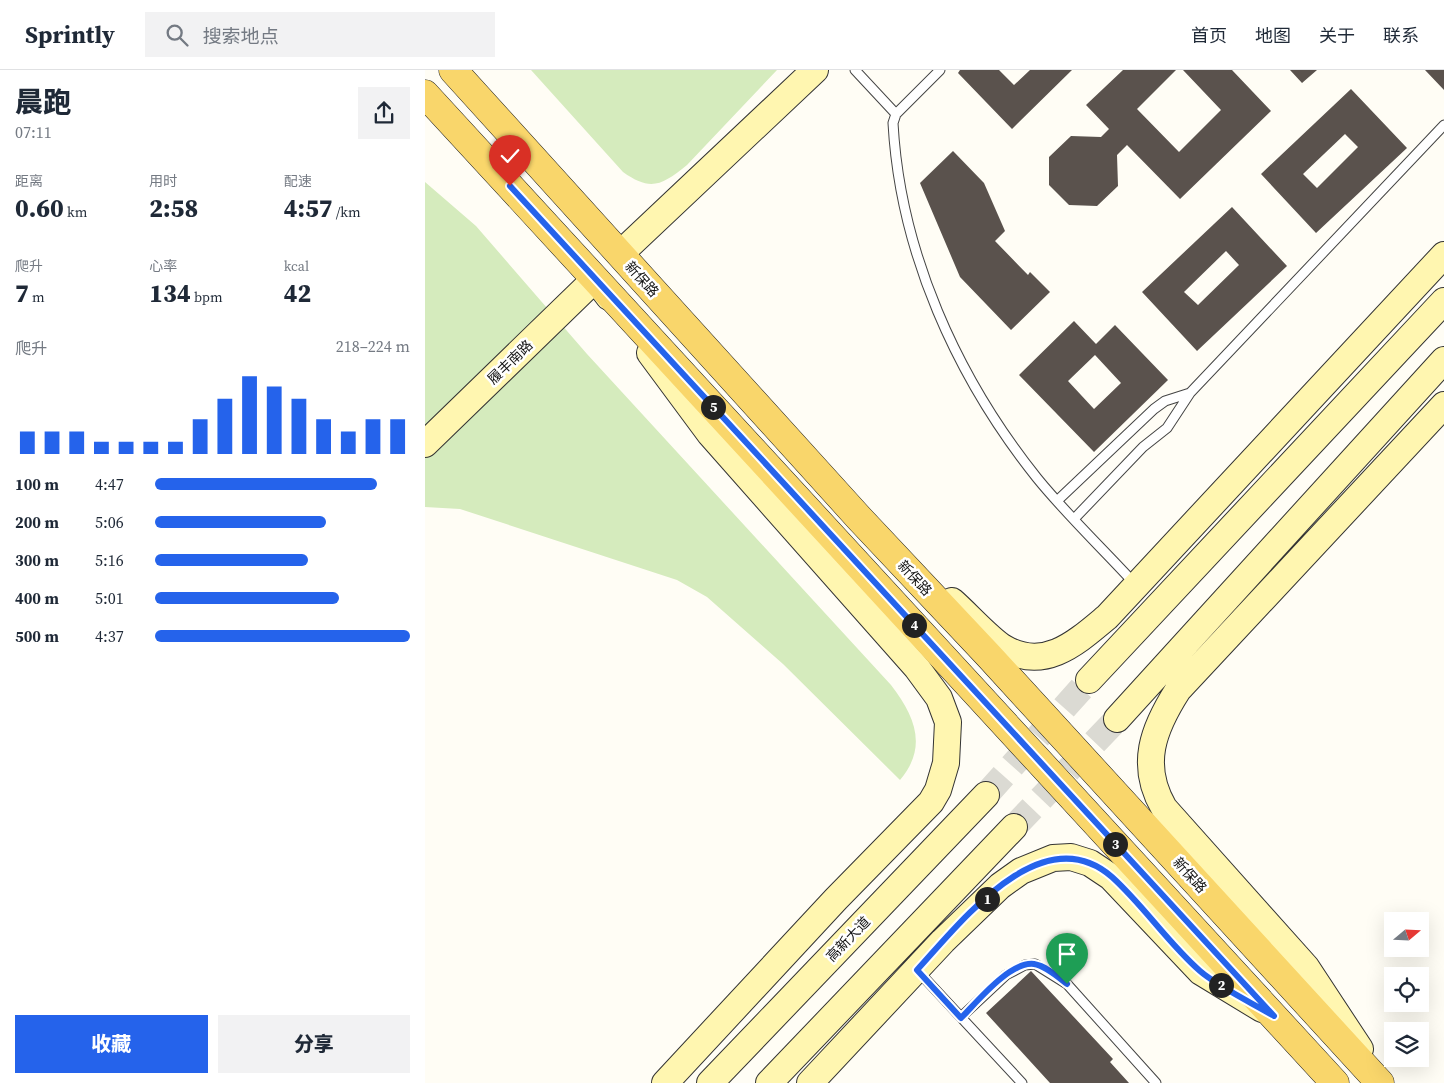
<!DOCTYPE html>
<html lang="zh">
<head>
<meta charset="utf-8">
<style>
  :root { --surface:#fff; --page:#f2f2f3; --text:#1f2937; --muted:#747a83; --line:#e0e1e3; --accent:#2563eb }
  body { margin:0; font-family:"Source Serif 4","Noto Sans SC",serif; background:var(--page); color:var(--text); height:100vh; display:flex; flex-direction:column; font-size:19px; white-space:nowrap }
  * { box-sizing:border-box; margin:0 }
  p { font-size:16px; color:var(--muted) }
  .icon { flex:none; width:28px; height:28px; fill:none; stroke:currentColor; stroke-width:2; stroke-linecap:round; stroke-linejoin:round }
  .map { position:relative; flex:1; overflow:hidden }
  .panel { display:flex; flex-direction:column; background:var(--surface); width:425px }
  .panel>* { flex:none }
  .needle { width:32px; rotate:71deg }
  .fabs { position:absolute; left:959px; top:842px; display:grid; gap:10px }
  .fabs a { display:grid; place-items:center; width:45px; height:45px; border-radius:0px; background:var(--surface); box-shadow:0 5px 20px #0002; font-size:25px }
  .pin { position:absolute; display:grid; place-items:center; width:42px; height:42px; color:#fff; margin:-51px -21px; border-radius:50% 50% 50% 0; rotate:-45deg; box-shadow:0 0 5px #0007 }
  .pin .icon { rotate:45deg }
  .km { position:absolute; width:25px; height:25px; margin:-12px; border-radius:50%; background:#222; color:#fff; font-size:14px; line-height:25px; text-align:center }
  .round { display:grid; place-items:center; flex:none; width:52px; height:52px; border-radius:0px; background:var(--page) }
  .overview { display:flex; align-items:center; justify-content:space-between; height:85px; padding:0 15px }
  h1 { font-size:28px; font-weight:800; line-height:38px }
  .figures { display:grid; grid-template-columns:repeat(3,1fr); gap:8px; height:85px; padding:5px 15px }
  .figures div { display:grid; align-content:center }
  .figures b { font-size:25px; font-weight:800 }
  .figures small { font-size:14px; font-weight:400 }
  .figures p { font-size:14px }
  .chart { height:140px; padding:10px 15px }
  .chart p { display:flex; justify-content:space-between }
  .chart svg { width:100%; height:90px; margin-top:5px; stroke:var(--accent); stroke-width:6 }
  .cta { display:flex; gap:10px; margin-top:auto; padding:10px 15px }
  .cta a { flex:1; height:58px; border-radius:0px; background:var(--accent); color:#fff; font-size:20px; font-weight:800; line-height:58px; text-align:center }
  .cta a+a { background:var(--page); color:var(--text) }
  ul { padding:0 15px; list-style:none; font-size:16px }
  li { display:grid; grid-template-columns:80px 60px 1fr; align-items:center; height:38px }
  li i { height:12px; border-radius:6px; background:var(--accent) }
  header { display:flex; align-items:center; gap:30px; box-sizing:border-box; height:70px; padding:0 25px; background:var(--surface); border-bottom:1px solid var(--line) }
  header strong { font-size:24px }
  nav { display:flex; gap:28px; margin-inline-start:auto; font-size:18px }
  .search { width:350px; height:45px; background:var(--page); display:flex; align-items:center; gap:12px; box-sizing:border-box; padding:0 18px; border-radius:0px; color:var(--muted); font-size:19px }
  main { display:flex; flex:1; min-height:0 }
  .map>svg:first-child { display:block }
  .green { fill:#d5ebbd }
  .building { fill:#5a524d; fill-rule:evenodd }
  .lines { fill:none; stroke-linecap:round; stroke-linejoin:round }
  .secondary-tunnel { stroke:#dbdad3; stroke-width:26; stroke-dasharray:26 13; stroke-linecap:butt }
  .lane-casing { stroke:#444; stroke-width:11 }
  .secondary-casing { stroke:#333; stroke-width:28 }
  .primary-casing { stroke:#222; stroke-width:29 }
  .lane { stroke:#fff; stroke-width:9 }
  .secondary { stroke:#fff6b0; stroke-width:26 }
  .primary { stroke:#f9d66b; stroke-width:28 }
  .route-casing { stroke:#fff; stroke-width:10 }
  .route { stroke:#2563eb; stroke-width:6 }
  .labels { text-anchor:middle; stroke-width:5; stroke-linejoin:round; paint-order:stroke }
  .street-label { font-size:14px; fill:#111; stroke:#fff }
</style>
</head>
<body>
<header>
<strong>Sprintly</strong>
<div class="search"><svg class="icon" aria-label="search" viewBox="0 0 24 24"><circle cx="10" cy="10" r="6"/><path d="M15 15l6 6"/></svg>搜索地点</div>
<nav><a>首页</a><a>地图</a><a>关于</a><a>联系</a></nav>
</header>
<main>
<section class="panel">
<div class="overview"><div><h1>晨跑</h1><p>07:11</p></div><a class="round"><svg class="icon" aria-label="share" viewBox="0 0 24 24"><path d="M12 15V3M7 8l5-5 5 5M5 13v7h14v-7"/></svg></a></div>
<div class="figures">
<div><p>距离</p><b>0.60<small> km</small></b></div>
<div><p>用时</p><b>2:58</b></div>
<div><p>配速</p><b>4:57<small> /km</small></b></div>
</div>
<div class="figures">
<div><p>爬升</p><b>7<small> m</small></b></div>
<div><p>心率</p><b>134<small> bpm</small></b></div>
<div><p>kcal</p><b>42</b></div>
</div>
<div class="chart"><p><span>爬升</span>218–224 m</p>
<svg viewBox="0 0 160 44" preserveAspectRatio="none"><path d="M5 44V33M15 44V33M25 44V33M35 44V38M45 44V38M55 44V38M65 44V38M75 44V27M85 44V17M95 44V6M105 44V11M115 44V17M125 44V27M135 44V33M145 44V27M155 44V27"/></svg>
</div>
<ul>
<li><b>100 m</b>4:47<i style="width:87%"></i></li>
<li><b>200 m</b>5:06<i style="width:67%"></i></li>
<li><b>300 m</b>5:16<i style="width:60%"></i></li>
<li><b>400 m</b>5:01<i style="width:72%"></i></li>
<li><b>500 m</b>4:37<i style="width:100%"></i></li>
</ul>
<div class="cta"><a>收藏</a><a>分享</a></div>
</section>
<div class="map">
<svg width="1019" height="1013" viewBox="0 0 1019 1013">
  <rect width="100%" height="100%" fill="#fffdf5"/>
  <path class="green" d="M106,0H352L262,95C237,115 226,122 198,102Z
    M0,112L51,156L162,284L466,615C490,646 503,677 475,710L358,594L282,527L252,510L35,439L0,437Z"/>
  <path class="building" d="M535,0H574L589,15L605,0H647L587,59L533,3Z
    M698,0H751L712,39L754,82L796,40L758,0H807L846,41L755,129L702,75L692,85L693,116L672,136L644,135L624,115V87L646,66L676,67L684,59L661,35Z
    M865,0H892L877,13Z
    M1000,0H1019V20Z
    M926,19L982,78L891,163L836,104ZM920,64L933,77L892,118L878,104Z
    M528,81L559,113L580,161L570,171L603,205L605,202L625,222L586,260L535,207L495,113Z
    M807,137L862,196L772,281L717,222ZM801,181L814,195L773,235L759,222Z
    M649,251L671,274L690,255L743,310L669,382L594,305ZM670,285L696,313L669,339L643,311Z
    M606,901L688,989L685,992L704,1013H625L561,943Z"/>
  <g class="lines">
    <path class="secondary-tunnel" d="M561,725L664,610
      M589,757L692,649"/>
    <defs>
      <path id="lane" d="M430,0L471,44
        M515,0L471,44L468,53C475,182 532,308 612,408C642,445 678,479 710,514
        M633,430L729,339L740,331L765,323
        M650,448L718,377L742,358L765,323L1019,55
        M493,901L597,1013
        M536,947L581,905L600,895L610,894L642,914L731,1013"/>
      <path id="secondary" d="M195,184L390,0
        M225,283L285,364L492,598L514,628L523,652L521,693L513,720L506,732L411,829L240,1013
        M0,374L170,209L184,227
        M527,531C541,543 565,570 579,578C620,602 652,572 682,547L1019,185
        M664,610L1019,231
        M692,649L1019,290
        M935,979L881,897L739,738C714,695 728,659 753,620L1019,335
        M285,1013L561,725
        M344,1013L589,757
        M385,1013L518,871L575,816L596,801L628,788L646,787L665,793L686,807L776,902L837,939"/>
      <path id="primary" d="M28,0L434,448L564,586L955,1013
        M0,24L910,1013"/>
    </defs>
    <use href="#lane" class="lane-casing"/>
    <use href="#secondary" class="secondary-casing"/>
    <use href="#primary" class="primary-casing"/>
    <use href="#lane" class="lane"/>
    <use href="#secondary" class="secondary"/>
    <use href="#primary" class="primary"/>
  </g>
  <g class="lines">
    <defs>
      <path id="route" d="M85,116L849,946C829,934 792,916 775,901C743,873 719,836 687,807C617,746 536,852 492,900L536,948C552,932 585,891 609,894C621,896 633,907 642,914"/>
    </defs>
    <use href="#route" class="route-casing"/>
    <use href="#route" class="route"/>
  </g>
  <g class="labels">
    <g class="street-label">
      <text transform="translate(217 209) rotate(48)" y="5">新保路</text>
      <text transform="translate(85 292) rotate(-44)" y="5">履丰南路</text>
      <text transform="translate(490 508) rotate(47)" y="5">新保路</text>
      <text transform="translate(765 805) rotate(48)" y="5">新保路</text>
      <text transform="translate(423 869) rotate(-46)" y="5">高新大道</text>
    </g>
  </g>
</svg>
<div class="fabs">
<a><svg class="needle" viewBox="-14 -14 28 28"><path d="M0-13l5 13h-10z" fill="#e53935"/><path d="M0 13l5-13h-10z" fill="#747a83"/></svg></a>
<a><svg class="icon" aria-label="locate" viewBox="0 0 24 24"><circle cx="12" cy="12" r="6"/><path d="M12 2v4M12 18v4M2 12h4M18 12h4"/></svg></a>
<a><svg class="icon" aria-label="layers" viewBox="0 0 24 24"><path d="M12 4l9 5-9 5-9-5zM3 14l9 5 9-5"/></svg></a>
</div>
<div class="pin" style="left:642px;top:914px;background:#1e9e55"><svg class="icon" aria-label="arrive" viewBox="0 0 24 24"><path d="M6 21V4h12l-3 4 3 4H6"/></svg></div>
<div class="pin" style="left:85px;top:116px;background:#d93025"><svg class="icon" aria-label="check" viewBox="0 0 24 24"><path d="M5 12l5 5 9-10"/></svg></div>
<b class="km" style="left:562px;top:829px">1</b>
<b class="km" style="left:796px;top:915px">2</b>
<b class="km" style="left:690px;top:774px">3</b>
<b class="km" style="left:489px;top:555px">4</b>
<b class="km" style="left:288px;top:337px">5</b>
</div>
</main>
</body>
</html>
